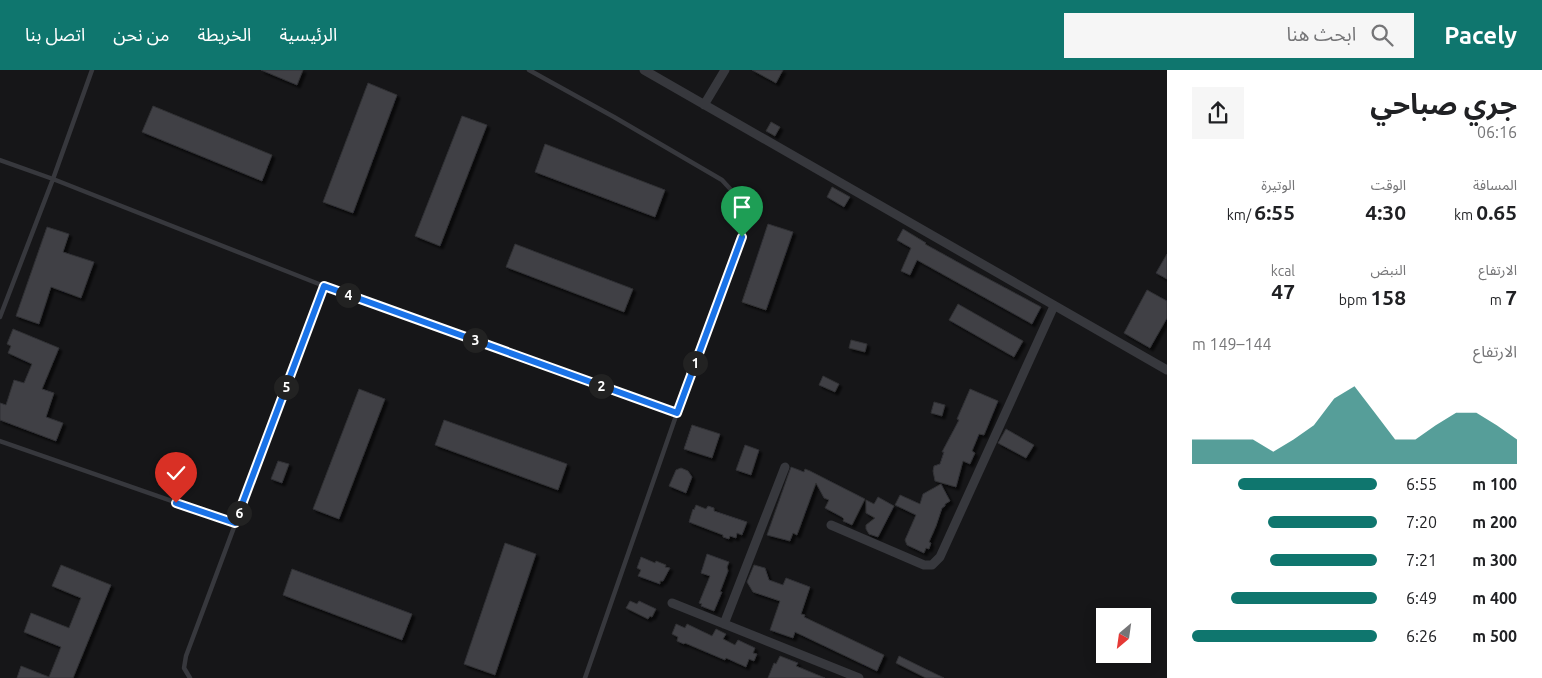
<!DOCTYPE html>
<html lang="ar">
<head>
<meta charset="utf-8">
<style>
  :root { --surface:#fff; --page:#f6f6f6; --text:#202124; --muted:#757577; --accent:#0f766e }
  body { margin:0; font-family:Ubuntu,"Noto Sans Arabic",sans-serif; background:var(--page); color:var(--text); direction:rtl; height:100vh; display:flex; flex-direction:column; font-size:19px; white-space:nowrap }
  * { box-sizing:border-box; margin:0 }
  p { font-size:16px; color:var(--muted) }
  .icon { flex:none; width:28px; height:28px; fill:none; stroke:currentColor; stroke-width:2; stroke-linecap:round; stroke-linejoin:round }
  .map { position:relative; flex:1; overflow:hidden; direction:ltr }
  .details { display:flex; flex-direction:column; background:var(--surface); width:375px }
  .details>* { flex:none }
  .needle { width:32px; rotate:209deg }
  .fabs { position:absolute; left:1096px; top:538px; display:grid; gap:10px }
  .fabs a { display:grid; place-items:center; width:55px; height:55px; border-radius:0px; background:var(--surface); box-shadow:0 2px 12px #0003; font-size:25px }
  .pin { position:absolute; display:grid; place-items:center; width:42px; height:42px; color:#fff; margin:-51px -21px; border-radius:50% 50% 50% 0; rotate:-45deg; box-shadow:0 0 5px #0007 }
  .pin .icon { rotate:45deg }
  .km { position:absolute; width:25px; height:25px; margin:-12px; border-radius:50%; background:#222; color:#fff; font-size:14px; line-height:25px; text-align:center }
  .round { display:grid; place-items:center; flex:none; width:52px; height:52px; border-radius:0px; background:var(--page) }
  .head { display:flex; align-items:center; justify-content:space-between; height:85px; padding:0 25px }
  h1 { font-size:28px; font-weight:700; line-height:38px }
  .figures { display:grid; grid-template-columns:repeat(3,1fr); gap:8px; height:85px; padding:5px 25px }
  .figures div { display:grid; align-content:center }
  .figures b { font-size:21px; font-weight:700 }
  .figures small { font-size:14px; font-weight:400 }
  .figures p { font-size:14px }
  .chart { height:140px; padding:10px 25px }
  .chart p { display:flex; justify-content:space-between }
  .chart svg { width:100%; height:90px; margin-top:5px; fill:var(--accent); opacity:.7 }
  ul { padding:0 25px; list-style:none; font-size:16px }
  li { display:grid; grid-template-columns:80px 60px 1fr; align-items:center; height:38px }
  li i { height:12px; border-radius:6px; background:var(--accent) }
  header { display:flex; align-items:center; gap:30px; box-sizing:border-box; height:70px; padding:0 25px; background:var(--accent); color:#fff }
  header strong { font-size:24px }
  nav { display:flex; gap:28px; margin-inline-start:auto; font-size:18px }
  .search { width:350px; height:45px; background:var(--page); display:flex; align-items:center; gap:12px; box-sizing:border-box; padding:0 18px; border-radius:0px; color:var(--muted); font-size:19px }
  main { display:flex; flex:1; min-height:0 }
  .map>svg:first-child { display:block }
  .building { fill:#404145; stroke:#303034; filter:url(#shadow) }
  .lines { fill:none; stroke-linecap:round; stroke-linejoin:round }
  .service { stroke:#37383d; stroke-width:4.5 }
  .minor { stroke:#37383d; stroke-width:9 }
  .route-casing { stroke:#fff; stroke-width:10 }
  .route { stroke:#1a73e8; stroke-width:6 }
</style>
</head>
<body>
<header>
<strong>Pacely</strong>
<div class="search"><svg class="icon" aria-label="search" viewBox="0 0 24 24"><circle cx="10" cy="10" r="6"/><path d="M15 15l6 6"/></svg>ابحث هنا</div>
<nav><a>الرئيسية</a><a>الخريطة</a><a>من نحن</a><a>اتصل بنا</a></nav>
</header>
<main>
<section class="details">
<div class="head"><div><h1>جري صباحي</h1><p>06:16</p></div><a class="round"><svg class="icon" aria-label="share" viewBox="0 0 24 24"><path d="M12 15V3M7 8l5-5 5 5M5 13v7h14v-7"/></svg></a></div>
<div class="figures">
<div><p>المسافة</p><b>0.65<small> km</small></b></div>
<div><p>الوقت</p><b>4:30</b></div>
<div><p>الوتيرة</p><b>6:55<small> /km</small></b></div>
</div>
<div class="figures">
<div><p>الارتفاع</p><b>7<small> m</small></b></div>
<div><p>النبض</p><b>158<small> bpm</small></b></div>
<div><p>kcal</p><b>47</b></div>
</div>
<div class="chart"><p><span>الارتفاع</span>144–149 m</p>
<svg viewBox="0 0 160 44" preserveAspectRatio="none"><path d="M0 44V32L10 32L20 32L30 32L40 38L50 32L60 25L70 12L80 6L90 19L100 32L110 32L120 25L130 19L140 19L150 25L160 32V44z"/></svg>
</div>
<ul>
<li><b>100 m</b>6:55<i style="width:75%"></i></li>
<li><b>200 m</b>7:20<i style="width:59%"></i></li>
<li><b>300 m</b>7:21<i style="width:58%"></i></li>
<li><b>400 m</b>6:49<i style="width:79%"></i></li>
<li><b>500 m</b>6:26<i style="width:100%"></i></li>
</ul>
</section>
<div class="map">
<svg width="1167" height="608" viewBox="0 0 1167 608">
  <defs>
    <filter id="shadow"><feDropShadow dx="3" dy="3" stdDeviation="1" flood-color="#0009"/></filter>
  </defs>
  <rect width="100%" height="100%" fill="#161618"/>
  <path class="building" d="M261,0H303L297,15Z
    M752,0H783L776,13Z
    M368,13L397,25L353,143L323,132Z
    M153,36L272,85L262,111L142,62Z
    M462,46L487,55L440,176L415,166Z
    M771,52L780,57L775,66L766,61Z
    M545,74L665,120L655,147L535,102Z
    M832,117L850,127L844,137L827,127Z
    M768,154L793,162L766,240L742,232Z
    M47,157L69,164L63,182L94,192L81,228L51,217L39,254L16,246Z
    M903,159L926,173L925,174L972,200L1041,237L1032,254L917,190L910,205L901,201L911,178L897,170Z
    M515,174L633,219L624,242L506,197Z
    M1167,184V209L1156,203Z
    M1147,220L1167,231V248L1150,278L1124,263Z
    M958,234L1023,271L1014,287L949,250Z
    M13,259L59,278L42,319L54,323L46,347L63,353L56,371L0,350V333L6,335L14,310L24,313L32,294L8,283L11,276L7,274Z
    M851,270L867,274L865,282L849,278Z
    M823,306L839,314L835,322L819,315Z
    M359,319L385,329L339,449L313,439Z
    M970,319L998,331L984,365L979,364L972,381L975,383L970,394L963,391L956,417L935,411L933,401L934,396L940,394L944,382H942L959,350L957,349Z
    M934,332L945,335L942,346L931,343Z
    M444,350L567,394L558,420L435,375Z
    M692,355L720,364L712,388L684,379Z
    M1006,359L1034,375L1026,388L998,373Z
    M745,375L759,380L751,405L736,400Z
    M278,391L289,394L282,413L271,409Z
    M791,397L804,402L805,399L810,401L865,429L852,455L843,451L844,449L842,447L825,438L829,430L824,428L816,413L797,465L793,463L790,471L767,465Z
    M681,398L688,401L692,407L686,423L669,416L676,400Z
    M941,414L950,431L945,434V436L942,438L936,456L929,472L931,473L929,479L926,478L924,483L907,475L905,470L916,445L895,435L900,425L920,434L923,424Z
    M878,427L894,436L878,467L869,464L866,459V455L875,448L866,443V430L874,434Z
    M696,435L706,439L708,436L714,438V441L747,452L742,465L737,463L736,468L730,466L729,469L723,467V465L689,452L693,439L694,440Z
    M505,473L536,484L495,605L464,594Z
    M707,484L729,492L727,497L728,501L720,522H722L714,541L701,536L702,534L699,533L710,506L701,503Z
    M641,487L655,493L656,491L666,495L665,497L670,498L663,511H660V514L638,506L641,500L637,498Z
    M61,495L111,515L73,608H17L21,596L49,607L61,577L24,562L31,543L69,558L81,528L52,516Z
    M754,495L765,498L769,510L783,515L786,508L810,517L801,544L805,545L804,547L884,585L877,601L795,562L793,568L770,560L780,531L753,522L747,512Z
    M292,499L412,544L402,570L283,525Z
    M630,531L637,534L639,531L656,539L652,547L650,546L648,549L626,538Z
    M676,554L685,558L687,554L712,566L716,559L726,564L723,569L735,575L738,570L755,578L753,583L757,584L754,591L749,589L746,597L726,588L725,590L685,573L684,574L677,571L678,567L672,564Z
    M780,586L798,593L796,596L825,608H768L774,593L776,594Z
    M899,586L944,608H926L896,593Z"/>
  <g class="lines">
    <path class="service" d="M529,0L614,47L722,110L733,122L739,135L743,150L742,167L677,343L585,608
      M0,90L53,109L324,216L677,343
      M0,247L53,109L92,0
      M0,371L235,453
      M190,608L184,598L186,586L324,216"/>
    <path class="minor" d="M644,0L1167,300
      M704,35L725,0
      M831,455L924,495H932L940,487L1054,236
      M672,533L859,608
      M724,554L785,397"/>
  </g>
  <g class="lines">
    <defs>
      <path id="route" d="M176,433L235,453L324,216L677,343L742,167"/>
    </defs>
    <use href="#route" class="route-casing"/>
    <use href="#route" class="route"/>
  </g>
</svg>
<div class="fabs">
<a><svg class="needle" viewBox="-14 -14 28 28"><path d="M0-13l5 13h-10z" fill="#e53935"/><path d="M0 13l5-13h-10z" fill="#757577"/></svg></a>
</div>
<div class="pin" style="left:742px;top:167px;background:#1e9e55"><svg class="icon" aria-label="arrive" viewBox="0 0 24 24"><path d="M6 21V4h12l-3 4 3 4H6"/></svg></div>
<div class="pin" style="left:176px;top:433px;background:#d93025"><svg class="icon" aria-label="check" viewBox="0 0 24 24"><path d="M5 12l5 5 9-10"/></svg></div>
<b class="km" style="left:695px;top:293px">1</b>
<b class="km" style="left:601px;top:316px">2</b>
<b class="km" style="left:475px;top:270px">3</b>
<b class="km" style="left:348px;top:225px">4</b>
<b class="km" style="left:286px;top:317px">5</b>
<b class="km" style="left:239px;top:443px">6</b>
</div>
</main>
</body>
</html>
